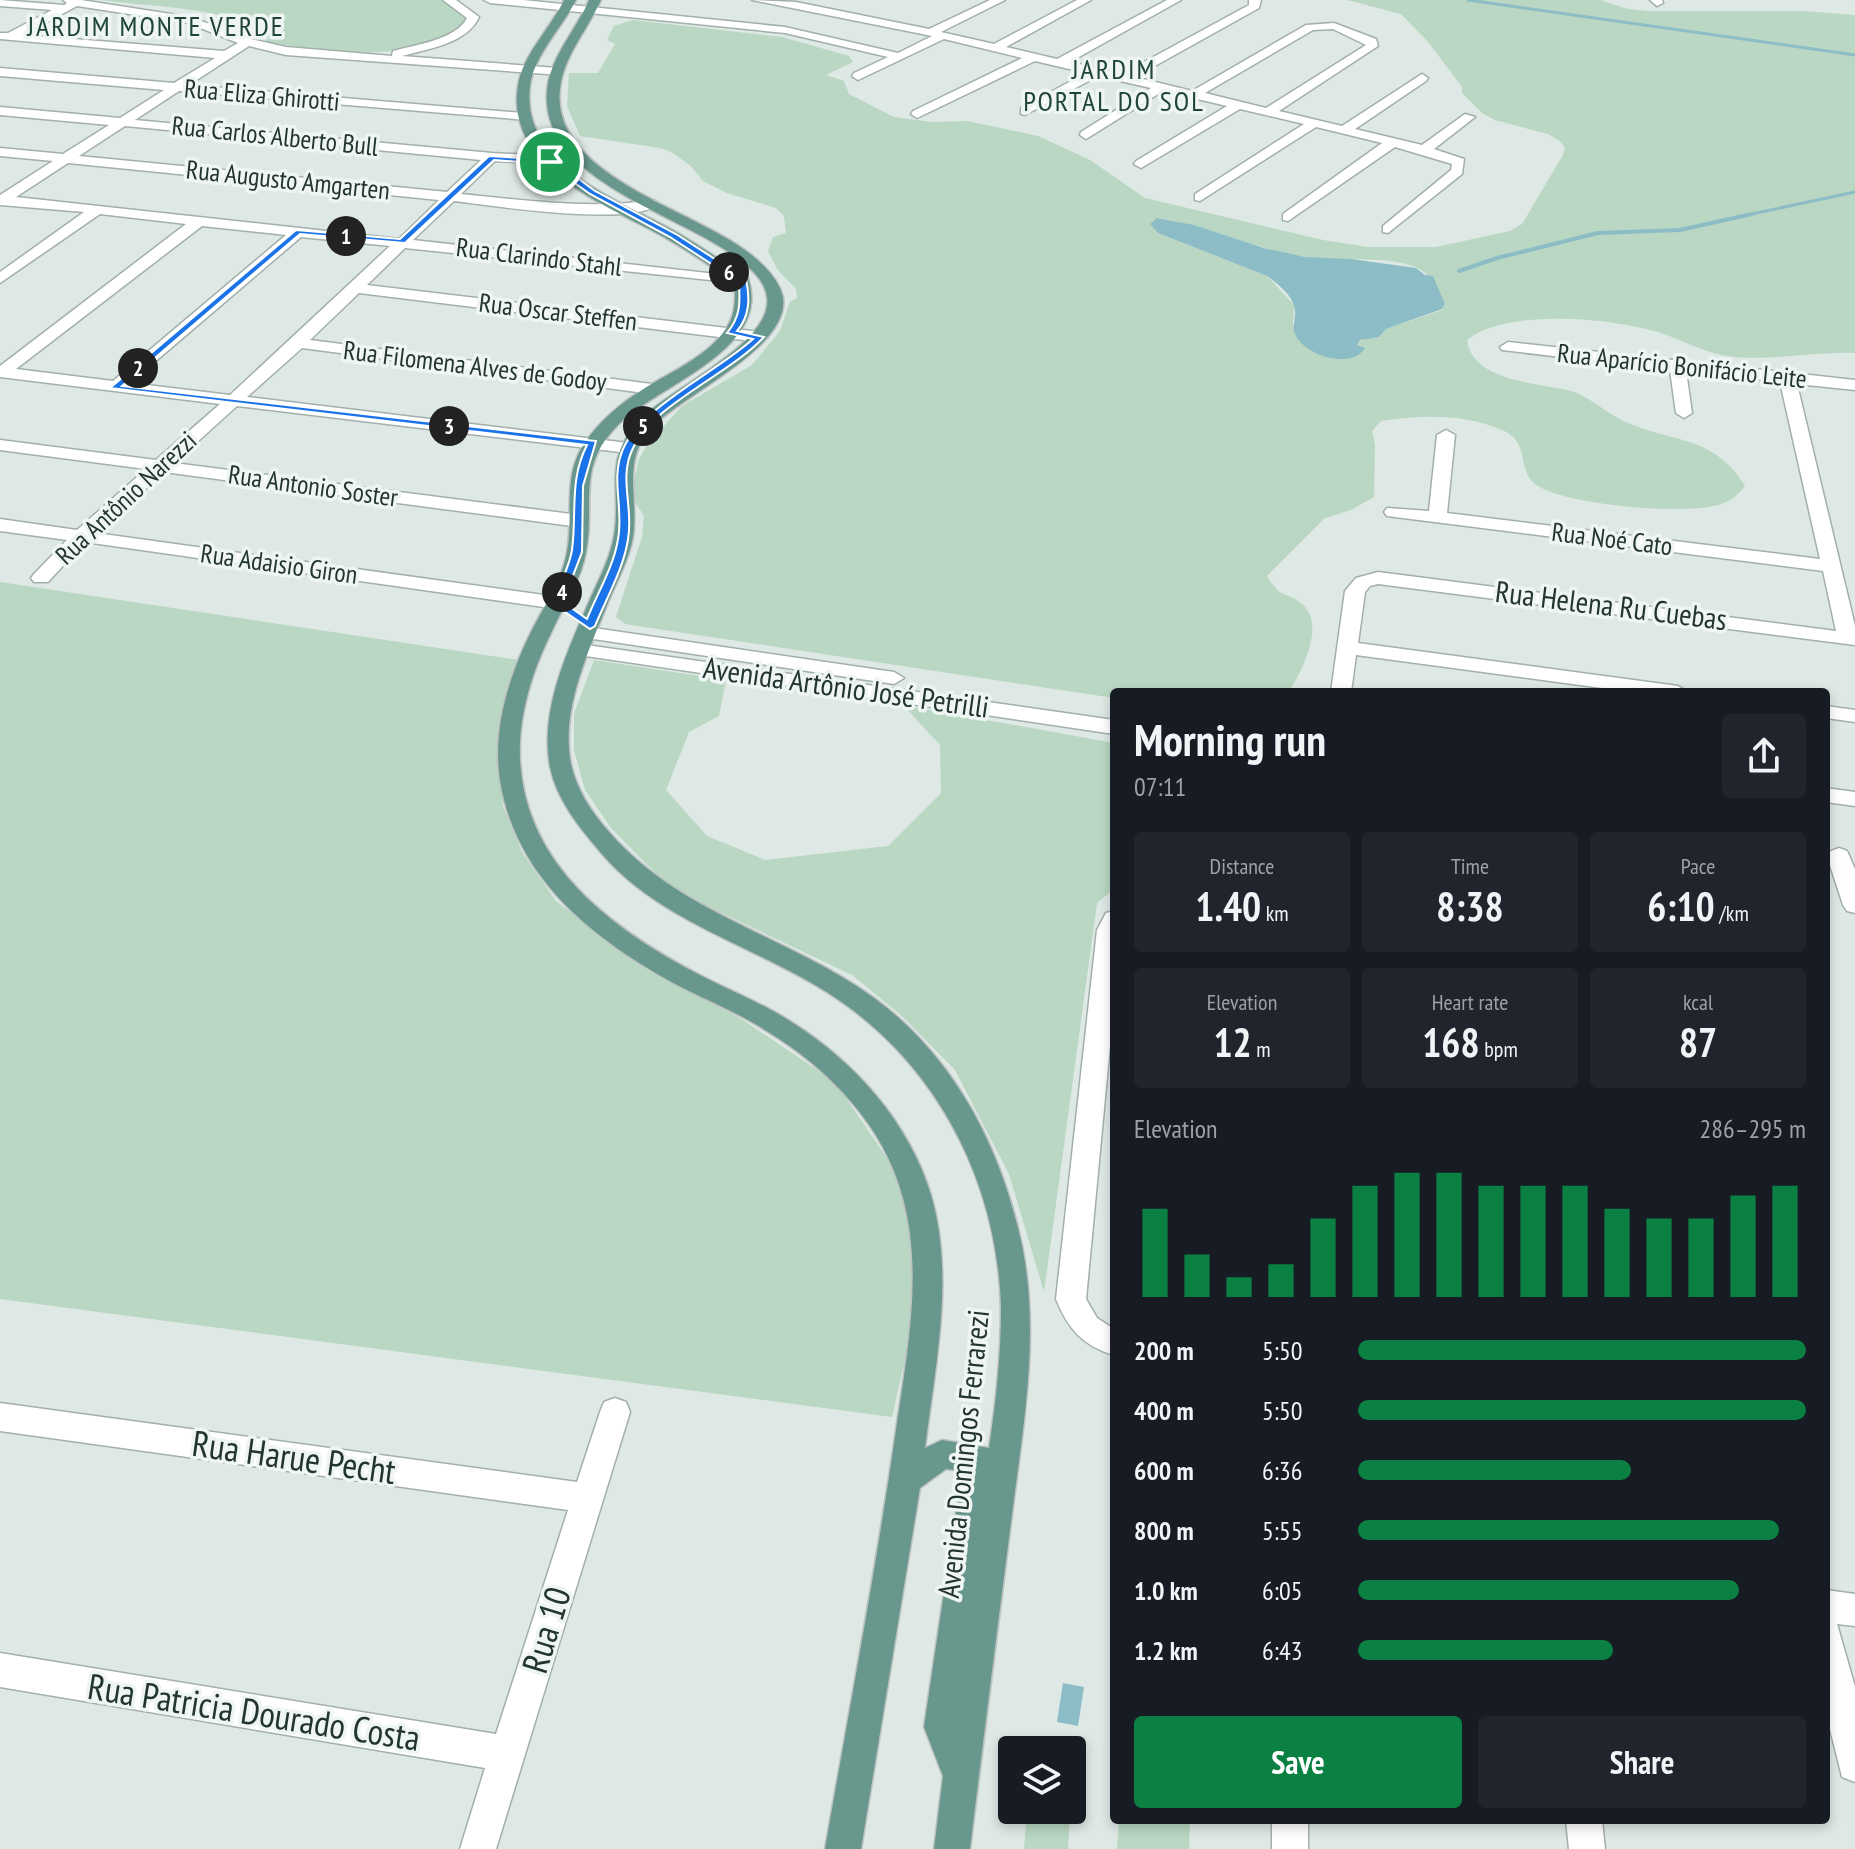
<!DOCTYPE html>
<html lang="en">
<head>
<meta charset="utf-8">
<style>
  :root { --surface:#171b24; --page:#20242c; --text:#f1f3f6; --muted:#9ea1a6; --accent:#0b8043 }
  body { margin:0; font-family:"PT Sans Narrow",sans-serif; background:var(--page); color:var(--text); height:100vh; display:flex; flex-direction:column; font-size:30px; white-space:nowrap }
  * { box-sizing:border-box; margin:0 }
  p { font-size:26px; color:var(--muted) }
  .icon { flex:none; width:44px; height:44px; fill:none; stroke:currentColor; stroke-width:2; stroke-linecap:round; stroke-linejoin:round }
  .map { position:relative; flex:1; overflow:hidden }
  .drawer { position:absolute; left:1110px; top:688px; width:720px; height:1136px; display:flex; flex-direction:column; background:var(--surface); border-radius:8px; box-shadow:0 4px 12px #0003 }
  .drawer>* { flex:none }
  .fabs { position:absolute; left:998px; top:1736px; display:grid; gap:16px }
  .fabs a { display:grid; place-items:center; width:88px; height:88px; border-radius:8px; background:var(--surface); box-shadow:0 4px 12px #0003; font-size:40px }
  .pin { position:absolute; display:grid; place-items:center; width:68px; height:68px; color:#fff; margin:-34px; border:4px solid #fff; border-radius:50%; box-shadow:0 2px 8px #0007 }
  .km { position:absolute; width:40px; height:40px; margin:-20px; border-radius:50%; background:#222; color:#fff; font-size:22px; line-height:40px; text-align:center }
  .round { display:grid; place-items:center; flex:none; width:84px; height:84px; border-radius:8px; background:var(--page) }
  .summary { display:flex; align-items:center; justify-content:space-between; height:136px; padding:0 24px }
  h1 { font-size:44px; font-weight:600; line-height:60px }
  .figures { display:grid; grid-template-columns:repeat(3,1fr); gap:12px; height:136px; padding:8px 24px }
  .figures div { display:grid; align-content:center; border-radius:8px; background:var(--page); text-align:center }
  .figures b { font-size:40px; font-weight:600 }
  .figures small { font-size:22px; font-weight:400 }
  .figures p { font-size:22px }
  .chart { height:224px; padding:16px 24px }
  .chart p { display:flex; justify-content:space-between }
  .chart svg { width:100%; height:144px; margin-top:8px; stroke:var(--accent); stroke-width:6 }
  .action { display:flex; gap:16px; margin-top:auto; padding:16px 24px }
  .action a { flex:1; height:92px; border-radius:8px; background:var(--accent); color:#fff; font-size:32px; font-weight:600; line-height:92px; text-align:center }
  .action a+a { background:var(--page); color:var(--text) }
  ul { padding:0 24px; list-style:none; font-size:26px }
  li { display:grid; grid-template-columns:128px 96px 1fr; align-items:center; height:60px }
  li i { height:20px; border-radius:10px; background:var(--accent) }
  .map>svg:first-child { display:block }
  .green { fill:#b9d7c2; fill-rule:evenodd }
  .water { fill:#8cbdc7 }
  .lines { fill:none; stroke-linecap:round; stroke-linejoin:round }
  .stream-far1 { stroke:#8cbdc7; stroke-width:3 }
  .stream { stroke:#8cbdc7; stroke-width:4 }
  .minor-casing { stroke:#a2afaa; stroke-width:3 }
  .major-casing { stroke:#bdc2c1; stroke-width:3 }
  .minor { fill:#fff; fill-rule:evenodd }
  .major { fill:#68988d; fill-rule:evenodd }
  .route { fill:#1a73e8; stroke:#fff; stroke-width:2; fill-rule:evenodd }
  .labels { text-anchor:middle; stroke-width:7; stroke-linejoin:round; paint-order:stroke }
  .far-street-label { font-size:26px; fill:#223530; stroke:#eef5f2 }
  .far-quarter-label { font-size:28px; letter-spacing:2px; fill:#20453c; stroke:#eef5f2 }
  .street-label { font-size:30px; fill:#223530; stroke:#eef5f2 }
  .near-street-label { font-size:36px; fill:#223530; stroke:#eef5f2 }
</style>
</head>
<body>
<div class="map">
<svg width="1855" height="1849" viewBox="0 0 1855 1849">
  <rect width="100%" height="100%" fill="#dee8e4"/>
  <path class="green" d="M101,0H441C452,5 467,10 466,23C410,67 329,51 264,42L269,38C234,6 148,7 101,0Z
    M1347,0H1600L1628,9L1647,11H1803L1855,15V353C1812,351 1770,362 1727,356C1702,352 1681,339 1658,332C1611,318 1507,308 1467,340C1472,382 1540,383 1571,391C1593,398 1609,416 1630,424C1678,443 1715,437 1745,486C1738,495 1732,500 1721,504C1688,516 1562,505 1535,484C1516,468 1531,442 1502,430C1463,413 1421,415 1381,421L1372,431L1375,444L1374,497L1351,510L1325,518L1267,576C1282,601 1284,590 1301,603C1327,624 1302,670 1289,692H1114V698L625,624L616,617L642,537L644,516L635,502L633,485L639,459L647,445L682,406L752,365L780,331L790,302L797,298L796,289L777,269L768,251L773,237L786,233L784,216L776,208L727,193L703,181L691,166L673,153L660,148L580,136L567,106L569,73H598L615,44L607,40L614,26L633,20L782,37L849,56L853,62L826,75L844,81L849,94L894,117L932,122L967,121L1038,136L1090,160L1145,198L1323,240L1368,247H1436L1510,231L1522,224L1563,155L1565,148L1560,141L1548,134L1495,120L1482,113L1462,93V87L1429,43L1401,14ZM1157,218C1208,225 1254,249 1305,257C1337,262 1386,255 1415,267C1432,274 1439,289 1445,304L1442,310L1386,329L1379,337L1365,338L1356,344L1364,348L1293,325L1294,305L1267,276L1158,233Z
    M0,582L519,660L498,731L503,806L522,852L556,901L648,970L740,1018L835,1082L898,1174L914,1243V1319L892,1417L0,1299Z
    M594,660L726,680L719,716L689,732L666,790L707,836L765,860L888,846L941,793L940,745L903,705L1114,743V889L1097,903L1044,1292L1009,1174L955,1070L903,1017L852,975L705,905L661,879L611,828L585,790L574,750V714Z
    M1027,1810L1070,1815L1068,1849H1024Z
    M1119,1820H1190L1189,1849H1117Z"/>
  <path class="water" d="M1157,218L1194,225L1264,248L1305,257L1351,259L1416,268L1425,275L1433,276L1445,304L1442,309L1386,329L1379,337L1360,340L1357,345L1365,348C1352,370 1304,356 1295,334C1292,327 1295,322 1295,315C1297,298 1279,285 1267,276L1158,233L1150,224Z
    M1063,1683L1084,1687L1078,1726L1057,1722Z"/>
  <g class="lines">
    <path class="stream-far1" d="M1468,0L1855,55
      M1742,216L1855,192"/>
    <path class="stream" d="M1459,271L1497,258L1598,233L1680,230L1752,214"/>
    <defs>
      <path id="minor" d="M0,0L64,5L67,3L63,0H81L190,17L251,39L286,47L392,56L393,51C414,45 456,40 467,18L443,0H456L479,17C467,44 427,49 402,56L557,68L561,69V75L286,55L249,46L189,85L523,113L529,117L527,120L179,91L135,120L492,153L590,158L592,161L585,165L495,161L461,194C525,200 589,210 653,200L660,204C630,227 494,206 454,201L413,240L743,277L748,278V284L405,248L367,285L760,332L768,337L760,342L359,293L310,340L652,384L660,389L652,394L302,348L247,397L628,443L637,448L628,453L237,406L174,463L579,515L585,517L588,521L585,525L579,527L164,472L96,533L558,597L568,603L565,607L558,609L85,542L48,582H34L31,578L34,574L67,540L0,531V519L77,530L146,469L0,450V440L156,460L220,404L0,377V366L186,224L100,214L0,283V272L84,212L0,205V195L53,161L0,156V148L63,154L109,125L0,115V107L120,118L164,90L0,76V68L174,83L215,58L0,39V33H8L52,10L0,6ZM77,6L188,23L238,43L224,51L23,35ZM125,126L481,160L447,192L79,156ZM68,163L439,200L399,239L16,197ZM202,226L286,235L113,381L16,369ZM301,237L390,246L230,395L130,383Z
        M484,0H523L785,27L898,53L932,36L752,0L796,2L929,29L990,0H1005L941,32L994,44L1077,0H1091L1006,47L1057,59L1167,0H1181L1070,62L1122,74L1249,5V0H1261L1259,8L1135,77L1192,91L1306,25L1334,23L1376,39L1378,46L1279,111L1342,126L1422,74L1428,78L1426,81L1355,129L1422,145L1465,114L1475,117L1434,149L1464,159L1462,174L1388,233L1383,232V226L1451,170L1452,164L1395,147L1288,221L1283,220V214L1382,143L1316,127L1200,201L1195,200V194L1304,124L1240,109L1141,168L1134,164L1136,161L1227,106L1163,91L1086,139L1080,135L1081,132L1151,88L1098,76L1025,115L1021,114V108L1086,73L1035,61L917,118L911,114L913,111L1022,58L944,39L858,80L852,76L854,73L888,57L785,33L490,3ZM1333,29L1366,45L1266,108L1205,93L1313,30Z
        M1650,0H1662L1663,3L1657,6Z
        M1508,342L1855,380V390L1797,384L1855,626V645L1378,584L1370,586L1365,592L1358,643L1678,686L1688,692H1632L1356,655L1351,692H1331L1345,591L1356,578L1378,572L1836,631L1823,571L1387,516L1384,512L1387,508L1429,511L1437,435L1446,430L1455,435L1447,513L1820,559L1780,382L1686,371L1692,413L1684,418L1676,413L1670,370L1502,350L1500,347Z
        M587,627L894,672L904,678L894,684L580,637L577,633Z
        M579,644L1114,720V734L572,654L569,650L572,646Z
        M1826,706L1855,710V722L1826,718Z
        M1826,788L1855,792V806L1826,802Z
        M1839,848L1847,851L1855,869V913L1847,911L1843,905L1827,856L1831,851Z
        M1114,911V1003L1086,1299L1097,1318L1114,1329V1355C1083,1346 1068,1329 1056,1299L1097,930L1106,913Z
        M615,1398L626,1402L630,1412L496,1849H460L485,1768L0,1687V1653L496,1734L568,1510L0,1431V1403L577,1482L600,1412L604,1402Z
        M1826,1590L1855,1594V1626L1837,1624L1855,1687V1782L1842,1777L1826,1713Z
        M1272,1820H1308V1849H1272Z
        M1566,1820H1602L1605,1849H1569Z"/>
      <path id="major" d="M564,0H576C562,28 534,55 530,86C520,167 620,200 676,232C701,246 724,263 748,278C773,350 657,385 618,425C573,470 598,507 584,561C577,587 562,609 551,633C532,672 518,716 520,759C525,865 611,928 696,973C728,990 763,1003 793,1023C856,1063 909,1123 931,1195C955,1277 935,1366 925,1448L942,1440L989,1448C996,1402 1001,1356 1001,1309C998,1176 931,1052 815,985C744,943 657,918 602,854C580,828 557,801 550,767C539,709 569,648 591,597C600,577 610,558 614,536C622,490 602,462 638,422C667,389 774,344 767,297C765,282 753,270 741,261C682,213 531,180 548,83C554,53 577,28 589,0H601C589,27 567,52 561,82C543,174 690,207 749,253C763,264 779,279 783,297C791,348 681,395 651,428C621,461 639,498 633,537C629,559 618,579 609,600C589,651 560,709 571,764C577,791 592,813 610,833C685,919 800,938 887,1008C955,1063 997,1143 1018,1228C1043,1325 1023,1425 1011,1522C997,1631 983,1740 970,1849H934L943,1776L924,1727L962,1471L946,1469L920,1488L861,1849H825C849,1712 875,1575 895,1437C906,1359 924,1276 903,1198C885,1126 827,1067 765,1030C739,1013 710,1002 683,988C598,943 516,881 500,780C492,728 510,673 533,628C546,603 562,580 567,552C574,515 562,477 584,444C600,420 621,403 645,388C672,371 709,356 727,327C736,313 735,299 735,283C712,267 688,251 664,237C607,205 504,168 518,85C523,54 551,28 564,0Z"/>
    </defs>
    <use href="#minor" class="minor-casing"/>
    <use href="#major" class="major-casing"/>
    <use href="#minor" class="minor"/>
    <use href="#major" class="major"/>
  </g>
  <path class="route" d="M489,156L553,160L595,191L676,234L746,279C750,298 750,316 737,331L764,337C730,374 652,405 633,448C618,478 634,508 628,539C624,568 606,599 595,626L590,629L552,603C559,587 569,568 572,550C577,513 569,480 587,445L110,388L296,230L400,239ZM494,160L548,164L590,194L670,237L739,282C740,303 741,316 727,333L753,339C718,371 641,407 623,449C610,479 624,508 618,539C614,566 597,594 587,619L563,602L582,552L583,486L596,441L122,386L300,234L405,243Z"/>
  <g class="labels">
    <g class="far-street-label">
      <text transform="translate(262 95) rotate(5)" y="9">Rua Eliza Ghirotti</text>
      <text transform="translate(275 136) rotate(6)" y="9">Rua Carlos Alberto Bull</text>
      <text transform="translate(288 180) rotate(6)" y="9">Rua Augusto Amgarten</text>
      <text transform="translate(539 257) rotate(7)" y="9">Rua Clarindo Stahl</text>
      <text transform="translate(558 312) rotate(7)" y="9">Rua Oscar Steffen</text>
      <text transform="translate(475 366) rotate(7)" y="9">Rua Filomena Alves de Godoy</text>
      <text transform="translate(1682 366) rotate(6)" y="9">Rua Aparício Bonifácio Leite</text>
      <text transform="translate(313 486) rotate(8)" y="9">Rua Antonio Soster</text>
      <text transform="translate(126 498) rotate(-43)" y="9">Rua Antônio Narezzi</text>
      <text transform="translate(1612 539) rotate(7)" y="9">Rua Noé Cato</text>
      <text transform="translate(279 564) rotate(8)" y="9">Rua Adaisio Giron</text>
    </g>
    <g class="far-quarter-label">
      <text x="156" y="36">JARDIM MONTE VERDE</text>
      <text x="1114" y="79">JARDIM<tspan x="1114" dy="32">PORTAL DO SOL</tspan></text>
    </g>
    <g class="street-label">
      <text transform="translate(1611 606) rotate(7)" y="10">Rua Helena Ru Cuebas</text>
      <text transform="translate(846 688) rotate(8)" y="10">Avenida Artônio José Petrilli</text>
      <text transform="translate(964 1454) rotate(-84)" y="10">Avenida Domingos Ferrarezi</text>
    </g>
    <g class="near-street-label">
      <text transform="translate(294 1457) rotate(8)" y="13">Rua Harue Pecht</text>
      <text transform="translate(546 1630) rotate(-73)" y="13">Rua 10</text>
      <text transform="translate(254 1712) rotate(9)" y="13">Rua Patricia Dourado Costa</text>
    </g>
  </g>
</svg>
<div class="fabs">
<a><svg class="icon" aria-label="layers" viewBox="0 0 24 24"><path d="M12 4l9 5-9 5-9-5zM3 14l9 5 9-5"/></svg></a>
</div>
<div class="pin" style="left:550px;top:162px;background:#1e9e55"><svg class="icon" aria-label="arrive" viewBox="0 0 24 24"><path d="M6 21V4h12l-3 4 3 4H6"/></svg></div>
<b class="km" style="left:346px;top:236px">1</b>
<b class="km" style="left:138px;top:368px">2</b>
<b class="km" style="left:449px;top:426px">3</b>
<b class="km" style="left:562px;top:592px">4</b>
<b class="km" style="left:643px;top:426px">5</b>
<b class="km" style="left:729px;top:272px">6</b>
<section class="drawer">
<div class="summary"><div><h1>Morning run</h1><p>07:11</p></div><a class="round"><svg class="icon" aria-label="share" viewBox="0 0 24 24"><path d="M12 15V3M7 8l5-5 5 5M5 13v7h14v-7"/></svg></a></div>
<div class="figures">
<div><p>Distance</p><b>1.40<small> km</small></b></div>
<div><p>Time</p><b>8:38</b></div>
<div><p>Pace</p><b>6:10<small> /km</small></b></div>
</div>
<div class="figures">
<div><p>Elevation</p><b>12<small> m</small></b></div>
<div><p>Heart rate</p><b>168<small> bpm</small></b></div>
<div><p>kcal</p><b>87</b></div>
</div>
<div class="chart"><p><span>Elevation</span>286–295 m</p>
<svg viewBox="0 0 160 44" preserveAspectRatio="none"><path d="M5 44V17M15 44V31M25 44V38M35 44V34M45 44V20M55 44V10M65 44V6M75 44V6M85 44V10M95 44V10M105 44V10M115 44V17M125 44V20M135 44V20M145 44V13M155 44V10"/></svg>
</div>
<ul>
<li><b>200 m</b>5:50<i style="width:100%"></i></li>
<li><b>400 m</b>5:50<i style="width:100%"></i></li>
<li><b>600 m</b>6:36<i style="width:61%"></i></li>
<li><b>800 m</b>5:55<i style="width:94%"></i></li>
<li><b>1.0 km</b>6:05<i style="width:85%"></i></li>
<li><b>1.2 km</b>6:43<i style="width:57%"></i></li>
</ul>
<div class="action"><a>Save</a><a>Share</a></div>
</section>
</div>
</body>
</html>
